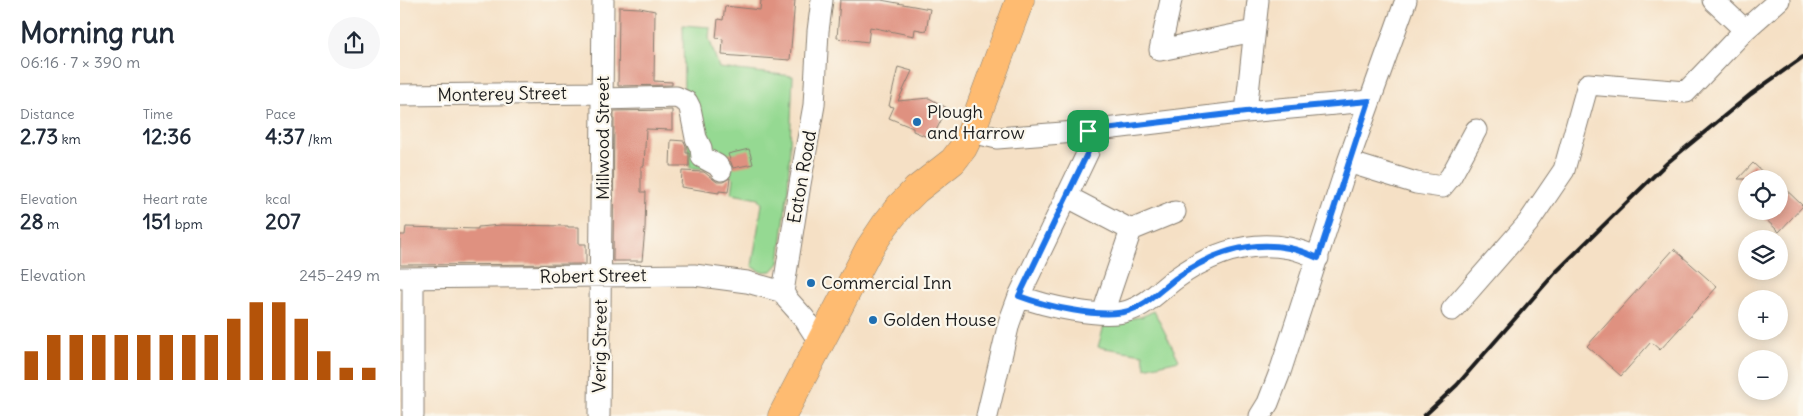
<!DOCTYPE html>
<html lang="en">
<head>
<meta charset="utf-8">
<style>
  :root { --surface:#fff; --page:#f6f6f7; --text:#1f2937; --muted:#747a83; --accent:#b45309 }
  body { margin:0; font-family:Delius,sans-serif; background:var(--page); color:var(--text); height:100vh; display:flex; flex-direction:column; font-size:19px; white-space:nowrap }
  * { box-sizing:border-box; margin:0 }
  p { font-size:16px; color:var(--muted) }
  .icon { flex:none; width:28px; height:28px; fill:none; stroke:currentColor; stroke-width:2; stroke-linecap:round; stroke-linejoin:round }
  .map { position:relative; flex:1; overflow:hidden }
  .details { display:flex; flex-direction:column; background:var(--surface); width:400px }
  .details>* { flex:none }
  .tools { position:absolute; left:1338px; top:170px; display:grid; gap:10px }
  .tools a { display:grid; place-items:center; width:50px; height:50px; border-radius:50%; background:var(--surface); box-shadow:0 2px 12px #0003; font-size:25px }
  .pin { position:absolute; display:grid; place-items:center; width:42px; height:42px; color:#fff; margin:-21px; border-radius:10px; box-shadow:0 2px 8px #0006 }
  .round { display:grid; place-items:center; flex:none; width:52px; height:52px; border-radius:26px; background:var(--page) }
  .head { display:flex; align-items:center; justify-content:space-between; height:85px; padding:0 20px }
  h1 { font-size:28px; font-weight:700; line-height:38px }
  .figures { display:grid; grid-template-columns:repeat(3,1fr); gap:8px; height:85px; padding:5px 20px }
  .figures div { display:grid; align-content:center }
  .figures b { font-size:21px; font-weight:700 }
  .figures small { font-size:14px; font-weight:400 }
  .figures p { font-size:14px }
  .chart { height:140px; padding:10px 20px }
  .chart p { display:flex; justify-content:space-between }
  .chart svg { width:100%; height:90px; margin-top:5px; stroke:var(--accent); stroke-width:6 }
  main { display:flex; flex:1; min-height:0 }
  .map>svg:first-child { display:block }
  .green { fill:#95d992; stroke:#587a57 }
  .building { fill:#df9180 }
  .lines { fill:none; stroke-linecap:round; stroke-linejoin:round }
  .minor-casing { stroke:#887e70; stroke-width:23 }
  .major-casing { stroke:#887e70; stroke-width:29 }
  .minor { stroke:#fff; stroke-width:21 }
  .major { stroke:#febb71; stroke-width:28 }
  .rail { stroke:#1c1c1c; stroke-width:4 }
  .route-casing { stroke:#fff; stroke-width:10 }
  .route { stroke:#1a73e8; stroke-width:6 }
  .poi-dot { fill:#1f6fb2; stroke:#fbf7ec; stroke-width:2 }
  .labels { text-anchor:middle; stroke-width:4.5; stroke-linejoin:round; paint-order:stroke }
  .street-label { font-size:18px; fill:#1c1c1c; stroke:#fbf7ec }
  .poi-label { font-size:18px; fill:#1c1c1c; stroke:#fbf7ec; text-anchor:start }
</style>
</head>
<body>
<main>
<section class="details">
<div class="head"><div><h1>Morning run</h1><p>06:16 · 7 × 390 m</p></div><a class="round"><svg class="icon" aria-label="share" viewBox="0 0 24 24"><path d="M12 15V3M7 8l5-5 5 5M5 13v7h14v-7"/></svg></a></div>
<div class="figures">
<div><p>Distance</p><b>2.73<small> km</small></b></div>
<div><p>Time</p><b>12:36</b></div>
<div><p>Pace</p><b>4:37<small> /km</small></b></div>
</div>
<div class="figures">
<div><p>Elevation</p><b>28<small> m</small></b></div>
<div><p>Heart rate</p><b>151<small> bpm</small></b></div>
<div><p>kcal</p><b>207</b></div>
</div>
<div class="chart"><p><span>Elevation</span>245–249 m</p>
<svg viewBox="0 0 160 44" preserveAspectRatio="none"><path d="M5 44V30M15 44V22M25 44V22M35 44V22M45 44V22M55 44V22M65 44V22M75 44V22M85 44V22M95 44V14M105 44V6M115 44V6M125 44V14M135 44V30M145 44V38M155 44V38"/></svg>
</div>
</section>
<div class="map">
<svg width="1403" height="416" viewBox="0 0 1403 416">
  <rect width="100%" height="100%" fill="#fbf7ec"/>
  <filter id="ink" filterUnits="userSpaceOnUse"><feTurbulence type="fractalNoise" baseFrequency=".02" numOctaves="2"/><feDisplacementMap in="SourceGraphic" scale="10" xChannelSelector="R" yChannelSelector="G"/><feConvolveMatrix kernelMatrix="1 2 1 2 8 2 1 2 1" color-interpolation-filters="sRGB"/></filter>
  <filter id="wash" filterUnits="userSpaceOnUse"><feTurbulence type="fractalNoise" baseFrequency=".0096" numOctaves="4" result="noise"/><feDisplacementMap in="SourceGraphic" scale="20" xChannelSelector="R" yChannelSelector="G"/><feGaussianBlur stdDeviation="1.12" result="paint"/><feColorMatrix in="noise" values="0 0 0 0 0 0 0 0 0 0 0 0 0 0 0 0 0 1.4 0 .05"/><feComposite in="paint" operator="in"/></filter>
  <g filter="url(#wash)">
    <rect width="100%" height="100%" fill="#f5e0c5"/>
    <path class="green" d="M283,25L310,27L309,38L319,68L393,76L388,189L379,263L372,271L361,272L352,266L362,204L359,198L332,193L334,178C322,168 304,169 290,168L284,95Z
      M754,311L779,360L745,368L743,354L698,347L705,322L741,317Z"/>
    <g id="blocks">
      <path class="building" d="M361,0H395L390,60L322,55L323,39L316,38L318,19L323,20L325,6L360,10Z
        M440,0H481L530,9L526,31L515,29L514,36L470,27L468,42L437,38Z
        M219,7L240,8L255,11L254,81L272,82V85L218,86Z
        M498,67L512,71L498,101L529,98L547,108L532,139L513,131V128L489,118L494,107L489,106Z
        M272,110V130L246,129L244,166H241V192H246L245,229L242,261H213L214,111Z
        M271,140L284,141L286,146V153H289V166H270Z
        M349,149L353,164L333,168L328,154Z
        M1353,163L1370,179H1338Z
        M282,171L304,172L317,182H323L330,178L328,192L319,191V193L281,187Z
        M1379,183L1403,206L1379,232L1357,211H1379Z
        M101,225L168,226V227H179V244H186V264L0,265V235H5L6,227L78,229V227Z
        M1274,249L1317,287L1260,350L1251,342L1221,376L1187,346Z"/>
    </g>
  </g>
  <g filter="url(#ink)">
    <use href="#blocks" fill-opacity="0" stroke="#887e70" stroke-width="1"/>
    <g class="lines">
      <defs>
        <path id="minor" d="M771,0L760,50L854,31
          M1345,30L1379,0
          M0,95L203,93
          M203,99L276,97L287,102L290,108L296,138L301,148L302,157L317,165L321,170
          M846,112L858,0
          M571,132L597,138L689,131L846,112L969,101
          M948,162L1016,183L1042,187L1051,176L1076,130
          M666,196L731,230L706,304L705,313
          M731,230L775,212
          M0,278L294,275L347,282L383,292
          M13,278V416
          M619,296C645,306 701,319 728,311C747,305 759,291 775,279C808,255 847,240 889,248C899,250 909,254 918,258
          M1052,310L1128,223L1164,170L1188,84L1286,92L1345,30L1313,0
          M420,343L404,318L387,299L383,292L400,184L414,105L418,31L422,0
          M199,416L203,0
          M587,416L609,323L619,296L688,152L689,131
          M860,416L868,403L880,372L948,162L1006,0"/>
        <path id="major" d="M382,416L469,249L485,225L500,206L516,190L553,161L563,148L571,132L620,0"/>
      </defs>
      <use href="#minor" class="minor-casing"/>
      <use href="#major" class="major-casing"/>
      <use href="#minor" class="minor"/>
      <use href="#major" class="major"/>
      <path class="rail" d="M1024,416L1057,385L1155,273L1267,163L1351,94L1403,57"/>
    </g>
  </g>
  <g class="lines" filter="url(#ink)">
    <defs>
      <path id="route" d="M969,101L918,258C909,254 899,250 889,248C847,240 808,255 775,279C759,291 747,305 728,311C701,319 645,306 619,296L688,152V131L846,112Z"/>
    </defs>
    <use href="#route" class="route-casing"/>
    <use href="#route" class="route"/>
  </g>
  <g class="poi-dot">
    <circle cx="517" cy="122" r="5"/>
    <circle cx="411" cy="283" r="5"/>
    <circle cx="473" cy="320" r="5"/>
  </g>
  <g class="labels">
    <g class="street-label">
      <text transform="translate(102 94) rotate(-1)" y="6">Monterey Street</text>
      <text transform="translate(203 138) rotate(-90)" y="6">Millwood Street</text>
      <text transform="translate(402 177) rotate(-80)" y="6">Eaton Road</text>
      <text transform="translate(193 276) rotate(-1)" y="6">Robert Street</text>
      <text transform="translate(200 346) rotate(-89)" y="6">Verig Street</text>
    </g>
    <g class="poi-label">
      <text x="527" y="118">Plough<tspan x="527" dy="21">and Harrow</tspan></text>
      <text x="421" y="289">Commercial Inn</text>
      <text x="483" y="326">Golden House</text>
    </g>
  </g>
</svg>
<div class="tools">
<a><svg class="icon" aria-label="locate" viewBox="0 0 24 24"><circle cx="12" cy="12" r="6"/><path d="M12 2v4M12 18v4M2 12h4M18 12h4"/></svg></a>
<a><svg class="icon" aria-label="layers" viewBox="0 0 24 24"><path d="M12 4l9 5-9 5-9-5zM3 14l9 5 9-5"/></svg></a>
<a>+</a>
<a>−</a>
</div>
<div class="pin" style="left:688px;top:131px;background:#1e9e55"><svg class="icon" aria-label="arrive" viewBox="0 0 24 24"><path d="M6 21V4h12l-3 4 3 4H6"/></svg></div>
</div>
</main>
</body>
</html>
